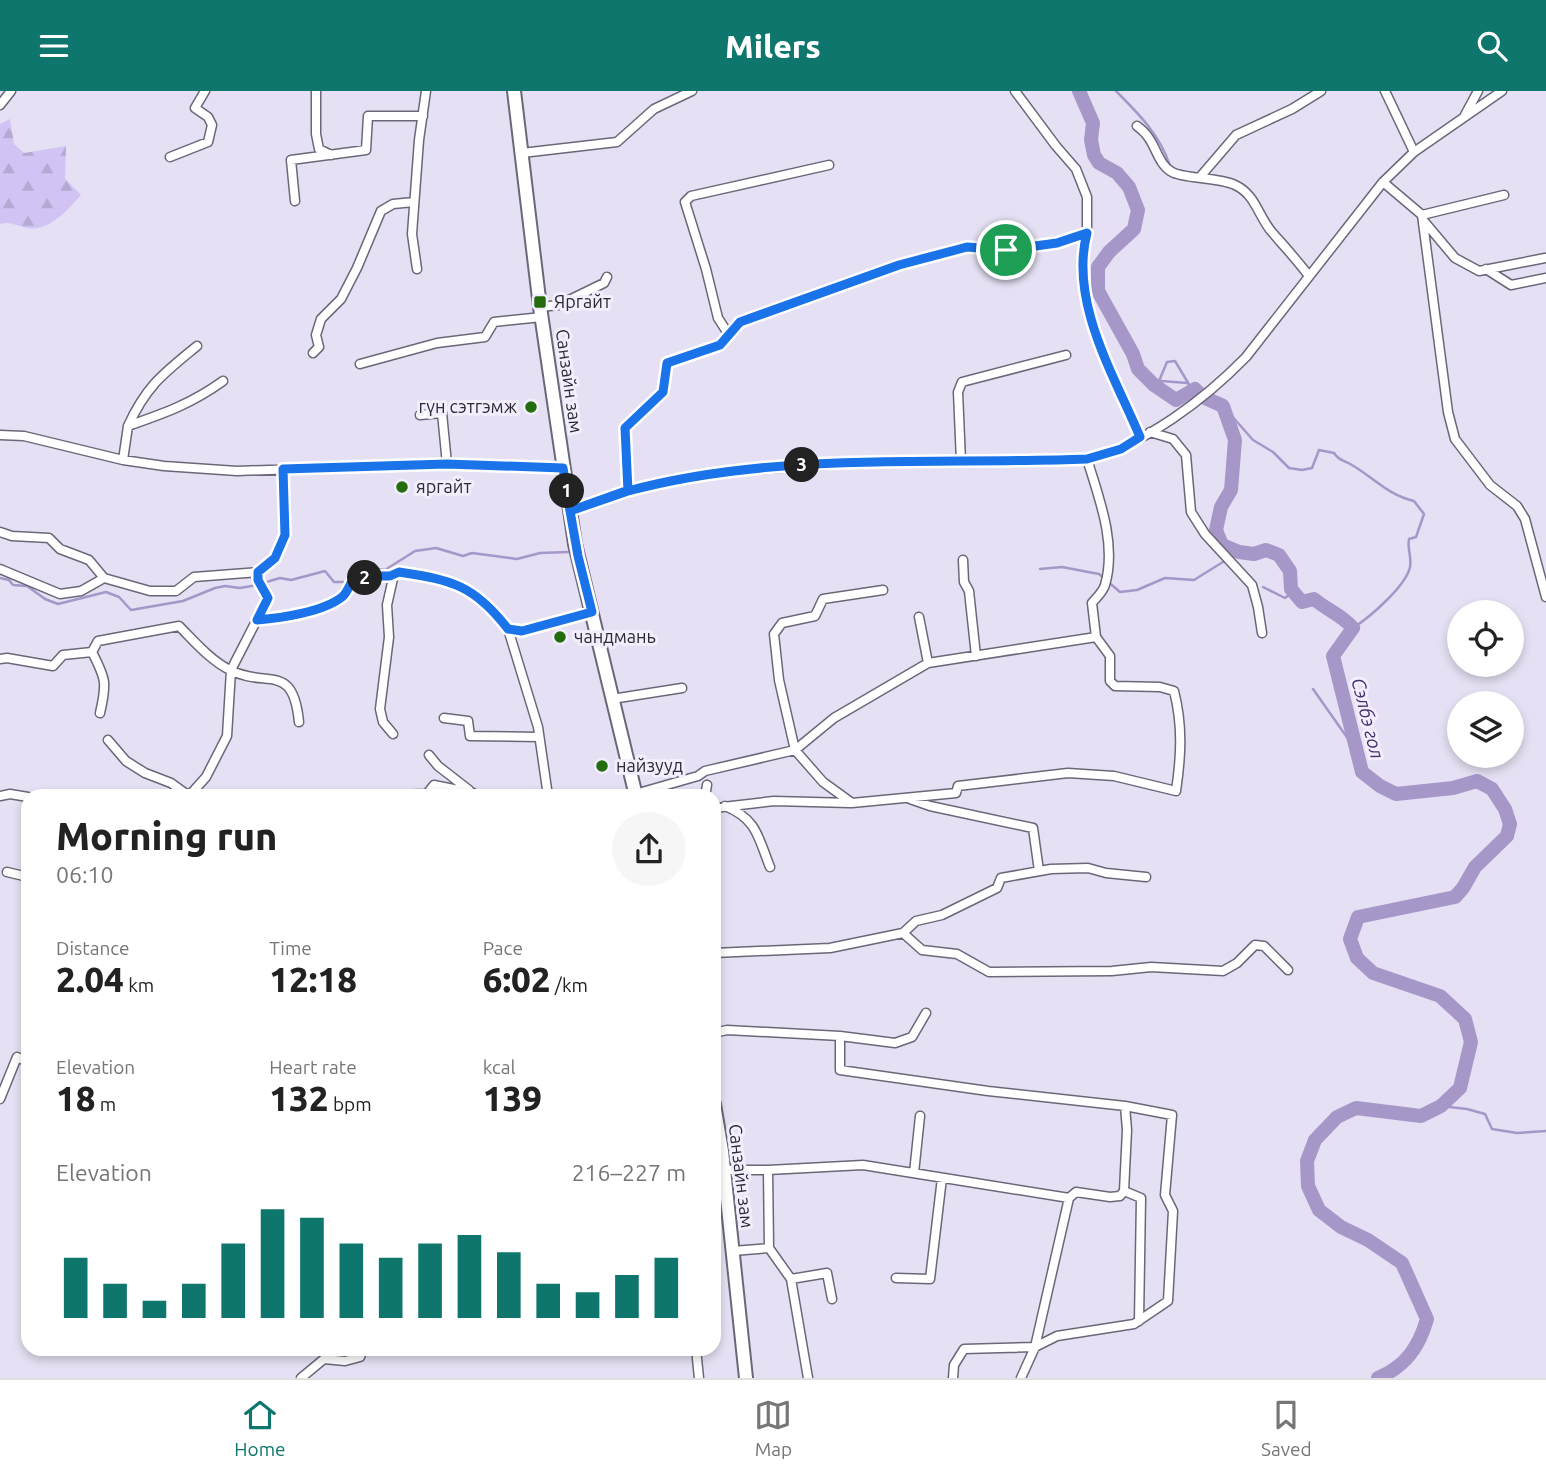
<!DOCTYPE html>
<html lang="en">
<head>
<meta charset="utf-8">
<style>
  :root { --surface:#fff; --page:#f6f6f6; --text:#222; --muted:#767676; --line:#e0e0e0; --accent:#0f766e }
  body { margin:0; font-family:Ubuntu,sans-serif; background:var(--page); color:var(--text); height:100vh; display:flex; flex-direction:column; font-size:26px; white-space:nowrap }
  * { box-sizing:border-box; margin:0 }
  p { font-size:23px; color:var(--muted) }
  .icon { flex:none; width:38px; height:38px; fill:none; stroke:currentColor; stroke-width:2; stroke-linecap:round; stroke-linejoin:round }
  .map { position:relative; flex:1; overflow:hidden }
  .side { position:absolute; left:21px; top:698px; width:700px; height:567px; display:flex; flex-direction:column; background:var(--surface); border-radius:21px; box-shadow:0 4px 10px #0003 }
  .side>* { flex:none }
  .controls { position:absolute; left:1447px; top:509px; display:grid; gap:14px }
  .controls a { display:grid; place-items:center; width:77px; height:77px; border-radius:50%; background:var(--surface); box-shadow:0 4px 10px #0003; font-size:35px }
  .pin { position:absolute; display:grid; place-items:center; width:60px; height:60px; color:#fff; margin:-30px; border:4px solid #fff; border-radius:50%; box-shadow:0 2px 7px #0007 }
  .km { position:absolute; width:35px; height:35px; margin:-18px; border-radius:50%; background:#222; color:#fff; font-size:19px; line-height:35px; text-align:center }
  .round { display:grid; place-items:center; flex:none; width:74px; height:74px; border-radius:37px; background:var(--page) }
  .summary { display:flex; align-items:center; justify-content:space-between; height:119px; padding:0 35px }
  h1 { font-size:38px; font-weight:800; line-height:52px }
  .metrics { display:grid; grid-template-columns:repeat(3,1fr); gap:10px; height:119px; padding:7px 35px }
  .metrics div { display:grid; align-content:center }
  .metrics b { font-size:35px; font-weight:800 }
  .metrics small { font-size:19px; font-weight:400 }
  .metrics p { font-size:19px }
  .chart { height:196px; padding:14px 35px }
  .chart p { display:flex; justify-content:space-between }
  .chart svg { width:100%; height:126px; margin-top:7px; stroke:var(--accent); stroke-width:6 }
  header { display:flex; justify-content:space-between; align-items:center; height:91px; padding:0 35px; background:var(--accent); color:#fff; font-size:32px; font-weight:800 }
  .menu { display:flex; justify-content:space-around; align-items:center; height:98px; border-top:2px solid var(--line); background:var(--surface); font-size:19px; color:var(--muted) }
  .menu a { display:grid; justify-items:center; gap:4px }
  .menu .selected { color:var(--accent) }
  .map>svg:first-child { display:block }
  .forest { fill:url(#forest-firs) }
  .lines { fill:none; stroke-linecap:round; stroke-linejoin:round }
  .stream { stroke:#a697c9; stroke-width:2.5 }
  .river { stroke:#a697c9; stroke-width:14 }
  .street-casing { stroke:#6b6778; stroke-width:11 }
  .secondary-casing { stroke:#6b6778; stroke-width:16 }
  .street { stroke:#fff; stroke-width:8 }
  .secondary { stroke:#fff; stroke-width:12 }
  .route-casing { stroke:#fff; stroke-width:14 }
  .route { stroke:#1a73e8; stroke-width:9 }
  .poi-dot { fill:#236d0c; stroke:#f2eefe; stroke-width:2.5 }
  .labels { text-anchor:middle; stroke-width:6; stroke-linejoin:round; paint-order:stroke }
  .poi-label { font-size:18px; fill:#2d2b32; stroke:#f2eefe; text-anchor:start }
  .street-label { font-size:18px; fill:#2d2b32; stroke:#f2eefe }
  .water-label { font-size:19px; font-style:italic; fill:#452f6c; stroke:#f2eefe }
</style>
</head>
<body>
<header><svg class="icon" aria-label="menu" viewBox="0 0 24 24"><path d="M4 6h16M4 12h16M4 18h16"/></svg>Milers<svg class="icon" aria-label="search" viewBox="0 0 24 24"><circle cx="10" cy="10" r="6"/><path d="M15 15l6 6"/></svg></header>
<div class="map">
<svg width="1546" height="1287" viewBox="0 0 1546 1287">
  <defs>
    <pattern id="forest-firs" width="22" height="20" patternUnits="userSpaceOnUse" patternTransform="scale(1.75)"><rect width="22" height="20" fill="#d1c4f4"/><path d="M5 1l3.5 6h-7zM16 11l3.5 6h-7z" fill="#b4a9d2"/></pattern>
  </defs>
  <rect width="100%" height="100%" fill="#e5e0f3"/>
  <path class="forest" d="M10,28L14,53L24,62L66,55L65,88L81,104C68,118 50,141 27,137C18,135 9,130 0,133V33Z"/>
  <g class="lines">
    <path class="stream" d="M1116,0C1139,23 1160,44 1170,75
      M1149,289L1187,292L1195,298
      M1159,290L1167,271L1175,270L1190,295
      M1223,315L1253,349L1273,361L1289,377L1302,379L1312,377L1319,359L1334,362C1339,370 1344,369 1352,374C1374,387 1388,404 1414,410L1424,423L1416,446L1409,448C1407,458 1412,466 1410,476C1406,495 1370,526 1353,537
      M1040,478L1062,476L1099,483L1120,501L1137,499L1165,487L1194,489L1239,461
      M0,487L9,489L13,494L27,495L45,508L58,513L106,501L119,506L131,519L183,510L215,497L225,495L240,497L258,494
      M263,492L280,487L291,489L325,480L334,491H347L360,476L385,479L415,460L436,457L463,465L472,462L517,468L540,462L568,461
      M1263,496L1285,507L1294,500
      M1313,598L1358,662
      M1441,1015L1467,1018L1485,1023L1492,1038L1517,1042L1546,1040"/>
    <path class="river" d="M1079,0L1093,32L1091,49L1094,64L1099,72L1117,82L1129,96L1138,119L1134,138L1109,161L1098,176V200L1133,263L1138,278L1154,294L1176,309L1195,298L1203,306L1223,315L1235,349L1231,399L1221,416L1216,439L1222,454L1239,461L1254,463L1266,459L1279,464L1290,480L1291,498L1302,511L1314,508C1327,519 1342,524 1353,537L1333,565L1362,681L1380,695L1396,703L1453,697L1477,690L1492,698L1505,718L1510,733L1507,745L1475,776L1463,797L1455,806L1358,826L1350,848L1357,867L1373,882L1440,905L1465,928L1471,951L1460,997L1441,1015L1421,1025L1356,1017L1337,1026L1315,1049L1307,1070L1308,1095L1319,1119L1341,1136L1368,1149L1402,1172L1427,1228C1419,1256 1406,1275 1378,1287"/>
    <defs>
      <path id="street" d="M316,0V43L319,58L331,64
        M1385,0L1414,61
        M0,14L11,0
        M1465,24L1478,0
        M1137,35C1141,38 1145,41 1148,46C1156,56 1159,74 1172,81C1184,88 1218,86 1235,94C1255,103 1258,124 1271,140C1284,155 1297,169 1309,185
        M522,62L617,51L654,18L692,0
        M170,66L208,51L212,34L208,26L195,17L205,0
        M1200,86L1236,44L1292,18L1321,0
        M1383,91L1422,124L1448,321L1455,348L1490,394L1517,415L1525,428L1546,506
        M295,110L291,69L366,59L368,25H423
        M1422,124L1504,104
        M1423,129L1455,167L1479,180L1545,167
        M1087,142C1069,211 1114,284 1140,347
        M417,178L412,143L419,49L426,0
        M1486,178L1511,194L1546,187
        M540,216L559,214L604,192L607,186
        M729,244L718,227L706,178L685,111L691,105L829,74
        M313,262L319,256L316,244L321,228L341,208L357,177L381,120L393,113L414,111
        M360,273L437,252L485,246L494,231L542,226
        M420,324L442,322L447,373
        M128,335C147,294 163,283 197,255
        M1150,341L1173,348L1186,364L1191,421L1205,443L1252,494L1258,516L1262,542
        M0,344L24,345L123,369L164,375L237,380L447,373L563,377
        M123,369L128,335C165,322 191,313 223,290
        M961,370L958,301L962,291L1066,264
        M628,400L625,337L663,301L667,272L720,254L740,231L899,174L967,156L1006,159L1057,152L1087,142V106L1076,78L1056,55L1015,0
        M571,420L623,401L674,388L745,379L852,372L1087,368C1145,354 1205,308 1246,266L1383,91L1414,61L1502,0
        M0,441L12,445L49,447L60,458L89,469L104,487
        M963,469L964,491L969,500L976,565
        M0,478L60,503L81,500L104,487L150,500H176L194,486L258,481
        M883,499L823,508L815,525L782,532L774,543L779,589L795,659L823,691L852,712L956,702L958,695L1068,682L1114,685L1176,700C1181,666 1183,635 1174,600L1160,596L1115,595L1110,590V565L1096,546L1092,512C1096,507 1103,501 1105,494C1117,453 1099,407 1087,368
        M919,526L928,572
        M257,529C280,527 324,521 343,506C346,503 349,496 351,492L375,485H390L399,481C452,489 474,494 508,538L522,540L592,521
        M508,538L538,636L548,705
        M92,561C106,588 107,592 100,622
        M0,568L7,567L53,575L63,564L92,561L98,550L179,535C194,550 210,569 230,579C267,598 293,570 299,631
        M612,608L682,597
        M444,627L468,630L470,645L539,646
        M393,643L383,631L380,618L389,546L387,514L394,483
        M108,649L126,670L145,682L171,692L189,705
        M429,664L438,675L469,699
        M635,703L698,685L705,680L795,659L834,627L928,572L1096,546
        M0,705L10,703L28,706
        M189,705L206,686L227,645L231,579L268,507L258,489V481L275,467L285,444L283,378
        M366,705L427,703L434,694L473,702
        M705,705L707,694
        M910,708L930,715L1033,737L1039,780
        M725,715C757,728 758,746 770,776
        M714,717L774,710L850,712
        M7,781L28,786
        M903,842L922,859L957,863L989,881L1112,880L1151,876L1223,880L1237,872L1255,854L1264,855L1288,879
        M714,862L830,857L903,842L916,830L942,824L997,797L1001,787L1051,778L1088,777L1106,782L1146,786
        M714,942L727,939L840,945L895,952L912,946L926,922
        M840,945V979L988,1000L1125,1015L1172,1024L1165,1104L1173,1120L1168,1210L1134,1233L1057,1245L1035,1256L964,1258L954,1274L953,1287
        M0,1008L17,966L28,971
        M1125,1015L1127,1039L1124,1100L1141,1107L1139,1230
        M724,1079H768
        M914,1082L920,1025
        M769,1157L768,1079L863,1074L1069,1107
        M733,1160L769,1157L791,1188L808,1287
        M896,1187L930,1188L942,1087
        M791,1188L827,1182L832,1208
        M696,1258L699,1287
        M301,1287L324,1268L345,1270L360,1266L363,1258
        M1021,1287L1035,1256L1069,1107L1076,1101L1110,1106L1120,1105L1124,1100"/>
      <path id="secondary" d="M514,0L540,216L575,453L636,705
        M714,1013L722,1060L746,1287"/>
    </defs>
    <use href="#street" class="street-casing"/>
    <use href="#secondary" class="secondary-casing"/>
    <use href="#street" class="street"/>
    <use href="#secondary" class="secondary"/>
  </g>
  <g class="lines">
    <defs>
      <path id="route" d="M1006,159L967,156L899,174L740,231L720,254L667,272L663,301L625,337L628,400L570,420L563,377L447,373L283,378L285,444L275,467L258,481V489L268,507L257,529C281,527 323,521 342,506C346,503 349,496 351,492L375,485H390L399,481C452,489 474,494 508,538L522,540L592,521L578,465L570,420L623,401L628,400C777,360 935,374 1087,368L1121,358L1140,346C1114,284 1069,211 1087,142L1057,152L1006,159"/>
    </defs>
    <use href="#route" class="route-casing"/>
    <use href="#route" class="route"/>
  </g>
  <g class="poi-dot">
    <rect x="533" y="204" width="14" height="14" rx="3.5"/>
    <circle cx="531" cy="316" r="7"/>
    <circle cx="402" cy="396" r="7"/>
    <circle cx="560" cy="546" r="7"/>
    <circle cx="602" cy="675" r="7"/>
  </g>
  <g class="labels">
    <g class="poi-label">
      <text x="554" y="217">Яргайт</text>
      <text x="517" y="322" text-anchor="end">гүн сэтгэмж</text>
      <text x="416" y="402">яргайт</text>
      <text x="574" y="552">чандмань</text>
      <text x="616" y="681">найзууд</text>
    </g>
    <g class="street-label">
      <text transform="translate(569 290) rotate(82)" y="6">Санзайн зам</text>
      <text transform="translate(741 1085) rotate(83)" y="6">Санзайн зам</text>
    </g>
    <g class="water-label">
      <text transform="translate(1368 627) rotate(76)" y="7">Сэлбэ гол</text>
    </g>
  </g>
</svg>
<div class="controls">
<a><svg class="icon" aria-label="locate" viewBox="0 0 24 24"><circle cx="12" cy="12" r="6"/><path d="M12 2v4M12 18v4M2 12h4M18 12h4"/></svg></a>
<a><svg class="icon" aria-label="layers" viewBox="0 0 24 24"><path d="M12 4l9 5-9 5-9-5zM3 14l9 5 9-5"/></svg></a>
</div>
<div class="pin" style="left:1006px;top:159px;background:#1e9e55"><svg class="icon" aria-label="arrive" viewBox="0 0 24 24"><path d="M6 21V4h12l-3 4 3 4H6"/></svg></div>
<b class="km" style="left:567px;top:400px">1</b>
<b class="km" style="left:365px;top:487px">2</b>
<b class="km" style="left:802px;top:374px">3</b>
<section class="side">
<div class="summary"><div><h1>Morning run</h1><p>06:10</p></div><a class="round"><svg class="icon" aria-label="share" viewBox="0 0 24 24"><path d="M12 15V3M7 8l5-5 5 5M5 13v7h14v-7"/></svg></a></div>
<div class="metrics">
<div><p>Distance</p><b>2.04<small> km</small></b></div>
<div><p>Time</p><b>12:18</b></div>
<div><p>Pace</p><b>6:02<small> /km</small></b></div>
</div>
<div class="metrics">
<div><p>Elevation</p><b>18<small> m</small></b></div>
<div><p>Heart rate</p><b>132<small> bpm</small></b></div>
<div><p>kcal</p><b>139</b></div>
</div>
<div class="chart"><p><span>Elevation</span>216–227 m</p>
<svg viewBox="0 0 160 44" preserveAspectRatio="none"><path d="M5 44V23M15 44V32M25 44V38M35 44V32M45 44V18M55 44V6M65 44V9M75 44V18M85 44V23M95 44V18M105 44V15M115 44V21M125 44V32M135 44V35M145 44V29M155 44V23"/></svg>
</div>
</section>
</div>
<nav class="menu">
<a class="selected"><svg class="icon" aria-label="home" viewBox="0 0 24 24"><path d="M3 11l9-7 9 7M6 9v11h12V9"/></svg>Home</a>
<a><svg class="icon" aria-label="map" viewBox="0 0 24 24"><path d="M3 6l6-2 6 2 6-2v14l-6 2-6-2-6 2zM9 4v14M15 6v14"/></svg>Map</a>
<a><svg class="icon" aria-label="saved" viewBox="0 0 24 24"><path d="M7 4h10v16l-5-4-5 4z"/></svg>Saved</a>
</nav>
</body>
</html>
